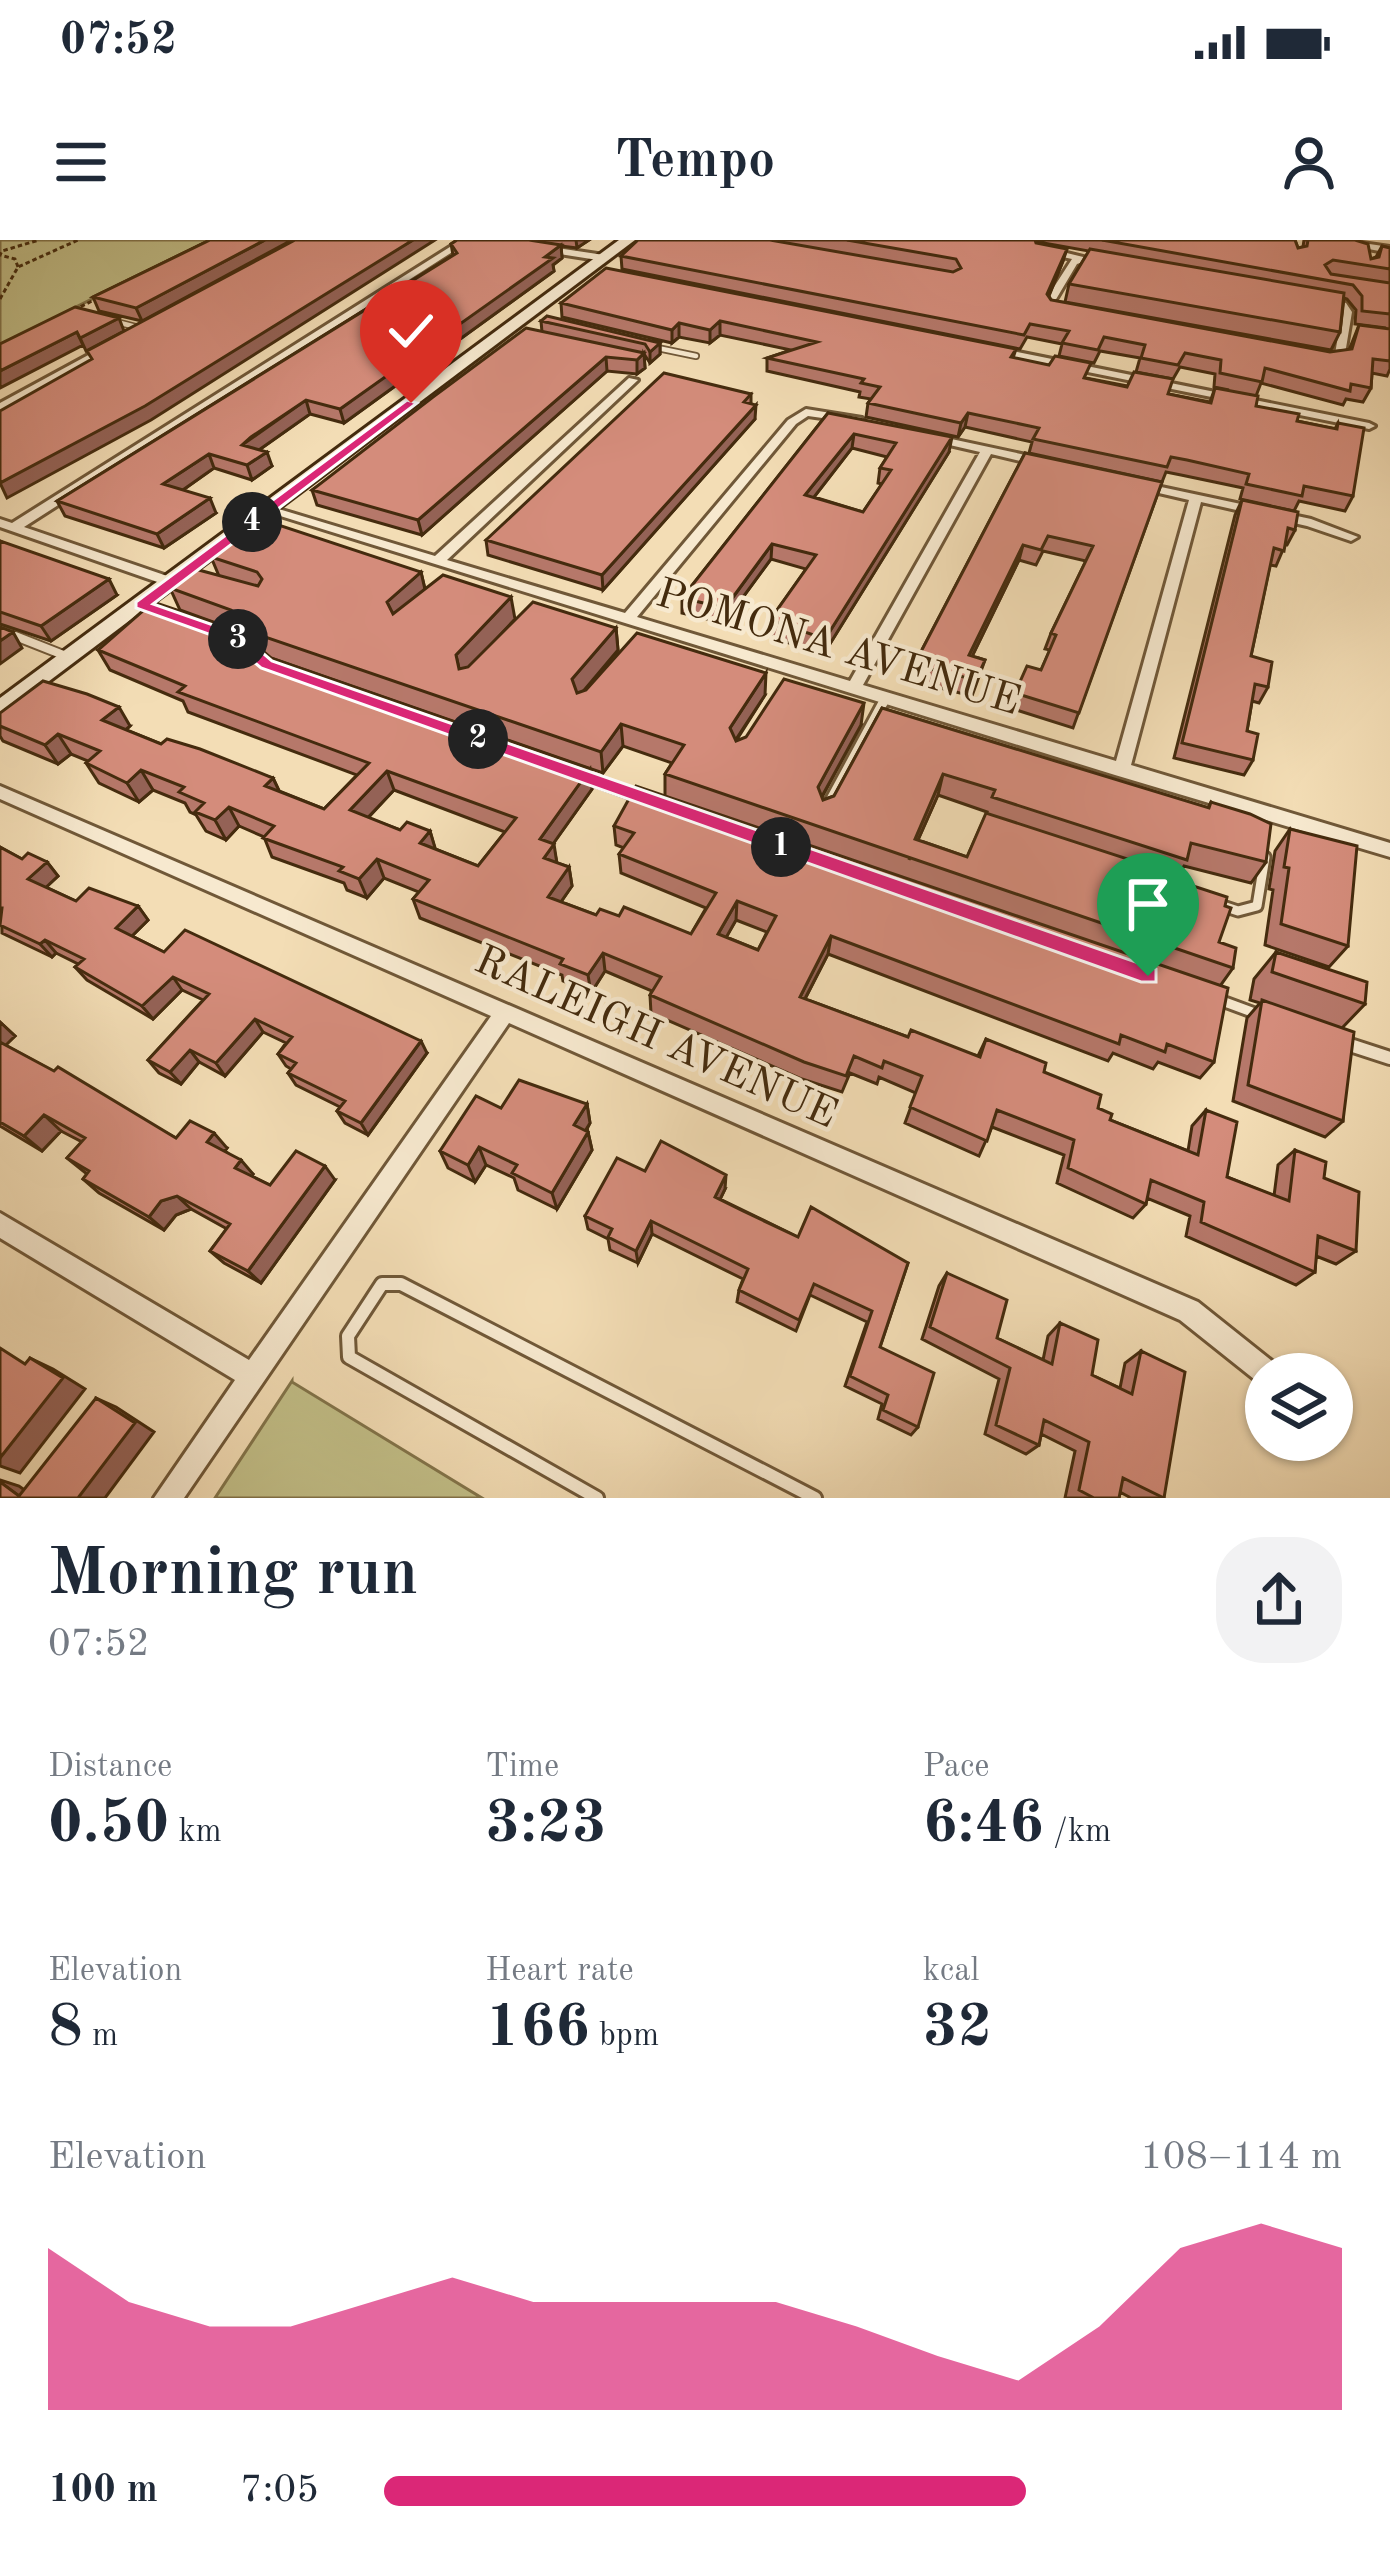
<!DOCTYPE html>
<html lang="en">
<head>
<meta charset="utf-8">
<style>
  :root { --surface:#fff; --page:#f2f2f3; --text:#1f2937; --muted:#747a83; --accent:#db2777 }
  body { margin:0; font-family:"Old Standard TT",serif; background:var(--page); color:var(--text); height:100vh; display:flex; flex-direction:column; font-size:45px; white-space:nowrap }
  * { box-sizing:border-box; margin:0 }
  p { font-size:39px; color:var(--muted) }
  .icon { flex:none; width:66px; height:66px; fill:none; stroke:currentColor; stroke-width:2; stroke-linecap:round; stroke-linejoin:round }
  .map { position:relative; height:1258px; overflow:hidden }
  .panel { display:flex; flex-direction:column; background:var(--surface); flex:1 }
  .panel>* { flex:none }
  .buttons { position:absolute; left:1245px; top:1113px; display:grid; gap:24px }
  .buttons a { display:grid; place-items:center; width:108px; height:108px; border-radius:50%; background:var(--surface); box-shadow:0 3px 9px #0004; font-size:60px }
  .pin { position:absolute; display:grid; place-items:center; width:102px; height:102px; color:#fff; margin:-123px -51px; border-radius:50% 50% 50% 0; rotate:-45deg; box-shadow:0 0 12px #0007 }
  .pin .icon { rotate:45deg }
  .km { position:absolute; width:60px; height:60px; margin:-30px; border-radius:50%; background:#222; color:#fff; font-size:33px; line-height:60px; text-align:center }
  .round { display:grid; place-items:center; flex:none; width:126px; height:126px; border-radius:48px; background:var(--page) }
  .headline { display:flex; align-items:center; justify-content:space-between; height:204px; padding:0 48px }
  h1 { font-size:66px; font-weight:600; line-height:90px }
  .figures { display:grid; grid-template-columns:repeat(3,1fr); gap:18px; height:204px; padding:12px 48px }
  .figures div { display:grid; align-content:center }
  .figures b { font-size:60px; font-weight:600 }
  .figures small { font-size:33px; font-weight:400 }
  .figures p { font-size:33px }
  .chart { height:336px; padding:24px 48px }
  .chart p { display:flex; justify-content:space-between }
  .chart svg { width:100%; height:216px; margin-top:12px; fill:var(--accent); opacity:.7 }
  ul { padding:0 48px; list-style:none; font-size:39px }
  li { display:grid; grid-template-columns:192px 144px 1fr; align-items:center; height:90px }
  li i { height:30px; border-radius:15px; background:var(--accent) }
  .status { display:flex; justify-content:space-between; align-items:center; height:84px; padding:0 60px; background:var(--surface); direction:ltr }
  .status svg { height:33px; fill:currentColor }
  header { display:flex; justify-content:space-between; align-items:center; height:156px; padding:0 48px; background:var(--surface); font-size:54px; font-weight:600 }
  .map>svg:first-child { display:block }
  .green { fill:#c2bf88; stroke:#83754b; stroke-width:3 }
  .lines { fill:none; stroke-linecap:round; stroke-linejoin:round }
  .lane-far3-casing { stroke:#705838; stroke-width:8 }
  .lane-far2-casing { stroke:#705838; stroke-width:12 }
  .lane-far1-casing { stroke:#705838; stroke-width:15 }
  .lane-casing { stroke:#705838; stroke-width:18 }
  .street-casing { stroke:#705838; stroke-width:6 }
  .secondary-casing { stroke:#442b0e; stroke-width:6 }
  .path { stroke:#442b0e; stroke-width:3; stroke-dasharray:4.5 3; stroke-linecap:butt }
  .lane-far3 { stroke:#f7e9cf; stroke-width:4.5 }
  .lane-far2 { stroke:#f7e9cf; stroke-width:8 }
  .lane-far1 { stroke:#f7e9cf; stroke-width:9 }
  .lane { stroke:#f7e9cf; stroke-width:12 }
  .street { fill:#f7e9cf; fill-rule:evenodd }
  .secondary { fill:#f7e9cf; fill-rule:evenodd }
  .wall { fill:#b6786a; stroke:#442b0e; stroke-width:3; fill-rule:evenodd }
  .shaded-wall { fill:#946256; stroke:#442b0e; stroke-width:3 }
  .building { fill:#d48c7b; stroke:#442b0e; stroke-width:3; fill-rule:evenodd }
  .route { fill:#db2777; stroke:#fff; stroke-width:3 }
  .labels { text-anchor:middle; stroke-width:9; stroke-linejoin:round; paint-order:stroke }
  .street-label { font-size:42px; fill:#442b0e; stroke:#f7e9cf }
</style>
</head>
<body>
<div class="status"><b>07:52</b><svg viewBox="0 0 49 12"><path d="M0 12V9h3v3zM5 12V6h3v6zM10 12V3h3v9zM15 12V0h3v12zM26 1h20v11H26zM47 4h2v5h-2z"/></svg></div>
<header><svg class="icon" aria-label="menu" viewBox="0 0 24 24"><path d="M4 6h16M4 12h16M4 18h16"/></svg>Tempo<svg class="icon" aria-label="person" viewBox="0 0 24 24"><circle cx="12" cy="8" r="4"/><path d="M4 21q1-7 8-7t8 7"/></svg></header>
<div class="map">
<svg width="1390" height="1258" viewBox="0 0 1390 1258">
  <rect width="100%" height="100%" fill="#f3ddb5"/>
  <filter id="stains"><feTurbulence type="fractalNoise" baseFrequency=".00167" numOctaves="4"/><feColorMatrix values="0 0 0 0 .2 0 0 0 0 .09 0 0 0 0 .02 0 0 0 .5 -.17"/></filter>
  <radialGradient id="worn" r=".72"><stop offset=".6" stop-color="#630" stop-opacity="0"/><stop offset="1" stop-color="#630" stop-opacity=".3"/></radialGradient>
  <path class="green" d="M0,0H210L0,105Z
    M292,1141V1142L482,1258H215Z"/>
  <g class="lines">
    <defs>
      <path id="lane-far3" d="M109,80L144,89
        M648,106L696,116"/>
      <path id="lane-far2" d="M0,390L71,418
        M884,462L886,457"/>
      <path id="lane-far1" d="M580,535L643,558
        M829,563L885,459
        M1223,666L1238,671L1257,666L1265,617
        M1214,758L1260,775
        M1344,803L1353,806"/>
      <path id="lane" d="M1344,803L1390,818
        M597,1258L349,1117L348,1096L382,1044H401L815,1258"/>
      <path id="street" d="M461,0H471L24,287L176,339V345H166L0,287V279L12,283Z
        M1320,0H1342L1390,7V13Z
        M537,5L604,15L609,18L604,21L534,10Z
        M1042,7L1108,23L1103,26L1083,22L1077,24L1055,61L1056,65L1072,69V73L1048,69L1045,61L1072,19L1039,12Z
        M1320,56L1346,63L1352,72L1345,114L1341,121H1324L1319,118L1335,114L1342,72L1338,67L1317,61V57Z
        M105,106L114,108L0,171V163Z
        M993,107L1369,183L1375,186L1369,189L989,112V108Z
        M629,138L638,140L447,320L625,373L788,180L806,169L862,178L864,180L858,183L808,176L796,184L637,377L850,441L980,212L928,200V194L1049,220V226L1045,227L991,214L863,445L1116,521L1189,260L1133,247V241L1311,279L1358,297L1351,301L1307,286L1201,262L1131,525L1390,603V617L1115,535L261,270L272,267L435,316Z
        M0,546L1198,1062L1277,1125L1281,1134H1266V1146L1259,1143L1180,1080L509,783L184,1258H154L235,1140L0,998V973L249,1120L491,776L0,559Z"/>
      <path id="secondary" d="M619,0H635L0,478V458Z"/>
    </defs>
    <use href="#lane-far3" class="lane-far3-casing"/>
    <use href="#lane-far2" class="lane-far2-casing"/>
    <use href="#lane-far1" class="lane-far1-casing"/>
    <use href="#lane" class="lane-casing"/>
    <use href="#street" class="street-casing"/>
    <use href="#secondary" class="secondary-casing"/>
    <path class="path" d="M18,27L15,19L0,15L2,11L39,0
      M0,59L18,27L78,0
      M74,70L96,59"/>
    <use href="#lane-far3" class="lane-far3"/>
    <use href="#lane-far2" class="lane-far2"/>
    <use href="#lane-far1" class="lane-far1"/>
    <use href="#lane" class="lane"/>
    <use href="#street" class="street"/>
    <use href="#secondary" class="secondary"/>
  </g>
  <path class="wall" d="M210,0L142,81L99,71L93,57Z
    M457,0H589L577,8L561,6L562,18L553,25L554,31L344,183L310,174L259,210L272,226L252,240L214,228L183,250L216,273L164,308L65,276L57,261L453,15L451,4Z
    M775,0H1295L1298,8L1303,7L1304,0H1355L1371,19L1376,17L1382,6L1390,8V129L1387,136L1372,133L1371,148L1363,162L1346,159L1343,165L1261,143L1256,156V166L1297,181L1335,189L1338,183L1353,256L1345,271L1299,261L1294,271L1240,259L1243,248L1181,235L1166,232L1162,242L1029,213L1032,202L965,187L958,197L866,177L868,163L871,159L859,157L860,152L767,131V118L791,110L720,95L710,103L679,97L672,103L562,77L561,63L1016,109L1013,118L1086,138L1210,162L1215,148L1229,150L1214,147L1215,134L1180,127L1173,139L1136,132L1140,118L1100,111L1094,123L1059,116L1062,104L1027,97L1020,109L622,29L621,16ZM1038,2L1089,11L1069,44L1065,62L1331,110L1340,92L1344,58L1347,59L1356,70L1355,84L1386,88L1359,85L1349,110L1330,112L1051,60L1049,56L1063,21L1037,3Z
    M541,81L660,103V114L650,123L644,114L645,128L637,134L607,131L422,295L317,265L312,250L542,92Z
    M751,154V164L755,179L603,350L488,315L486,300Z
    M828,173L949,212L823,415L769,396L770,380L806,329L771,319L724,383L682,373V358ZM852,208L887,217L880,228L878,243L882,244L863,272L814,257Z
    M1025,213L1162,242L1073,488L1010,468L1015,453L1041,430L1050,410L1045,409L1051,393L1086,321L1043,311L1036,325L1019,320L972,416L985,420L972,456L911,441L914,425Z
    M1242,260L1295,290L1287,305H1285L1276,326L1270,325L1251,416L1268,447L1259,463L1252,461L1247,491L1253,520L1244,535L1174,518L1235,275Z
    M0,301L117,355L51,401L0,384Z
    M212,308L421,332L425,349L515,379L616,388L618,410L583,451L765,455L736,501L861,485L822,557L823,560L834,556L882,468L1208,568L1211,562L1266,622L1251,643L1184,626L1178,636L1219,702L1233,728L1220,746L1214,822L1200,838L1158,822L1153,829L1113,813L1108,821L828,714L805,759L908,797L978,816L986,799L1044,832L1098,868L1110,880L1188,911L1192,886L1206,870L1227,937L1274,956L1278,925L1295,910L1324,938L1356,1011L1336,1024L1316,1016L1315,1032L1296,1045L1186,996L1190,976L1147,958L1146,964L1133,978L1057,943L1064,915L992,887L979,916L905,883L916,853L879,837L877,844L850,833L842,852L802,839L651,773L650,755L652,751L605,731L591,753L563,741L562,735L420,678L413,659L419,652L384,638L367,658L347,650L344,643L272,617L264,597L239,586L226,600L206,591L196,575L190,572L185,563L153,550L139,562L99,543L86,523L88,521L71,514L58,524L3,501L0,496V473L130,486L126,490L161,504L273,538L279,551L324,569L357,535L188,472L183,461L110,430L98,410L256,413L590,529L592,549L553,604L557,623L569,627L572,646L561,662L596,675L619,676L691,694L706,668L621,633L619,614L624,608L616,605L614,586L665,555V534L672,523L623,506L603,533L271,418L241,392L180,370L170,348L219,336L211,317L215,314ZM394,550L505,592L478,626L435,609L430,591L400,590L368,578ZM938,555L987,572L967,617L918,600ZM736,680L767,692L758,710L726,697Z
    M1290,589L1348,706L1329,727L1265,705L1273,650L1269,649L1275,611Z
    M0,607L22,619L47,622L58,636L46,647L76,661L138,666L148,680L132,696L164,712L427,813L368,895L345,883L337,871L340,867L296,845L288,833L291,829L286,826L278,814L286,803L263,792L225,836L199,822L181,844L159,833L148,820L203,760L182,750L153,779L87,740L75,727L78,724L56,713L52,717L2,693Z
    M1276,712L1365,764L1342,788L1343,881L1325,897L1233,861L1247,778L1260,763L1250,760L1254,739Z
    M0,782L15,796L5,805L176,898L227,908L225,911L253,934L251,936L270,945L335,940L261,1043L224,1023L210,1011L227,989L191,969L176,975L164,990L99,953L83,939L87,934L67,918L82,902L61,891L42,911L0,886Z
    M587,864L590,883L586,891L588,892L592,910L557,969L518,950L514,938L486,925L475,942L448,928L440,911L501,868Z
    M725,949L720,959L798,997L908,1023L880,1107L918,1187L911,1195L878,1179L882,1164L845,1146L867,1082L810,1055L796,1091L737,1062L739,1050L743,1039L652,994L638,1023L610,1010L608,999L588,989L585,976Z
    M947,1033L997,1098L1043,1120L1048,1096L1060,1083L1092,1135L1120,1148L1125,1123L1141,1111L1164,1258H1131L1120,1252L1119,1258H1065L1075,1211L1041,1194L1039,1205L1026,1214L985,1194L999,1139L922,1099L939,1046Z"/>
  <path class="shaded-wall" d="M265,0H292L142,81L136,68Z
    M413,0H435L151,180L7,258L0,243Z
    M576,0H589L577,8Z
    M561,5L562,18L553,25L554,31L344,183L340,169Z
    M1067,9L1063,21L1044,67L1047,54Z
    M119,78L124,91L86,111L80,98Z
    M720,81V95L710,103V90Z
    M679,83V97L672,103V90Z
    M77,92L83,105L0,148V131Z
    M660,103V114L650,123V112Z
    M644,113L645,128L637,134V120Z
    M606,117L607,131L422,295L418,280Z
    M306,160L310,174L256,212L242,205Z
    M756,165L755,179L603,350L602,335Z
    M968,173L965,187L958,197L961,183Z
    M854,194L852,208L804,270L805,255Z
    M952,197L949,212L823,415L825,399Z
    M267,212L272,226L252,240L247,225Z
    M209,214L214,228L170,259L163,244Z
    M210,258L216,273L164,308L157,294Z
    M772,304L771,319L724,383L725,368Z
    M1023,305L1019,320L965,431L969,415Z
    M421,332L426,354L394,384L387,362Z
    M109,339L117,355L51,401L41,386Z
    M511,357L515,379L461,437L456,415Z
    M616,388L618,410L575,461L572,439Z
    M13,392L22,408L0,424V401Z
    M766,433L765,455L729,510L730,488Z
    M864,463L861,485L815,569L818,547Z
    M119,467L130,486L114,500L102,480Z
    M621,484L623,506L603,533L601,512Z
    M58,494L71,514L58,524L45,505Z
    M590,529L592,549L543,618L540,599Z
    M141,530L153,550L139,562L127,543Z
    M387,531L394,550L357,589L350,570Z
    M943,534L938,555L909,620L915,599Z
    M273,538L282,557L265,546Z
    M229,567L239,586L226,600L215,580Z
    M430,591L436,611L420,603Z
    M554,604L557,624L544,618Z
    M377,619L384,638L367,658L359,639Z
    M47,622L58,636L40,653L28,639Z
    M569,627L572,646L551,676L548,657Z
    M737,661L736,680L718,712V694Z
    M138,666L148,680L126,702L116,688Z
    M831,696L828,714L797,774L800,757Z
    M45,700L56,713L52,717L40,704Z
    M603,713L605,731L591,753L588,735Z
    M173,737L182,750L153,779L142,766Z
    M255,779L263,792L225,836L216,823Z
    M0,782L15,796L1,810L0,809Z
    M421,801L427,813L368,895L361,883Z
    M190,810L199,822L181,844L170,832Z
    M587,864L590,883L578,903L574,885Z
    M44,875L61,891L42,911L24,896Z
    M588,892L592,910L557,969L552,953Z
    M214,893L227,908L220,917L207,902Z
    M479,907L486,925L475,942L468,925Z
    M241,920L253,934L247,942L235,928Z
    M325,926L335,940L261,1043L248,1031Z
    M726,935L725,949L715,970V957Z
    M177,956L191,969L176,975L164,990L149,977L161,961Z
    M651,981L652,994L638,1023L636,1011Z
    M30,1118L53,1129L85,1149L20,1233L0,1226V1218Z
    M96,1158L116,1167L154,1192L105,1258H78Z
    M0,1240L19,1246L36,1258L19,1256L0,1242Z"/>
  <path class="building" d="M210,0H265L136,68L93,57Z
    M295,0H413L145,166L0,243V171L92,119L87,111Z
    M457,0H529L561,5L545,17L553,18L340,169L306,160L251,197L242,205L267,212L247,225L209,214L163,244L210,258L157,294L57,261L457,13L451,4Z
    M638,0H770L953,32L961,28L956,19L847,0H1035L1036,3L1067,9L1047,54L1051,60L1330,112L1352,109L1359,85L1390,89V121L1373,119L1371,148L1351,144L1350,151L1265,128L1262,142L1220,133L1221,120L1185,113L1178,125L1141,118L1145,105L1104,97L1098,110L1062,103L1069,91L1030,84L1024,95L621,16Z
    M1102,0H1295L1298,8L1307,6L1308,0H1355L1368,4L1371,19L1379,17L1382,6L1390,8V29L1333,20L1325,25L1331,34L1390,43V74L1362,71V56L1353,45Z
    M1090,9L1344,53L1340,92L1069,44Z
    M606,28L1016,109L1011,117L1049,125L1055,116L1091,123L1084,138L1127,147L1134,132L1173,139L1168,154L1211,163L1215,148L1258,156L1256,166L1299,174L1297,181L1337,189L1338,183L1364,188L1353,256L1304,246L1302,256L1246,244L1249,234L1187,220L1171,217L1167,227L1033,199L1039,188L968,173L961,183L868,163L880,147L861,143L864,139L767,118L817,102L720,81L710,90L679,83L672,90L561,63Z
    M75,67L119,78L80,98L77,92L0,131V104Z
    M547,76L660,103L650,112L645,104L541,81Z
    M526,88L644,113L637,120L606,117L418,280L312,250L433,157Z
    M664,133L751,154L744,162L756,165L602,335L486,300Z
    M828,173L952,197L825,399L770,380L816,315L772,304L725,368L682,358ZM854,194L896,203L880,228L891,230L863,272L805,255Z
    M1025,213L1162,242L1079,473L1015,453L1027,426L1041,430L1056,395L1051,393L1093,306L1048,296L1041,310L1023,305L969,415L985,420L976,440L914,425Z
    M1242,260L1298,272L1295,290L1288,288L1284,311L1274,308L1251,416L1272,422L1268,447L1255,444L1247,491L1258,494L1253,520L1182,503Z
    M254,277L421,332L387,362L393,374L443,335L511,357L456,415L459,429L468,427L533,362L616,388L572,439L577,453L586,450L637,393L766,433L730,488L736,501L746,497L784,439L864,463L818,547L823,560L834,556L882,468L1209,568L1211,562L1250,574L1271,584L1266,622L1191,603L1187,620L992,557L995,550L943,534L915,599L967,617L986,573L1183,637L1190,645L1227,657L1225,666L1231,668L1219,702L1236,708L1233,728L665,534L684,505L621,484L601,512L262,396L231,370L170,348L195,329L258,346L262,339L257,332L211,317L221,310L212,308Z
    M0,301L109,339L41,386L0,372Z
    M153,362L224,386L256,413L590,529L540,599L554,604L544,618L569,627L548,657L596,675L600,669L619,676L624,667L691,694L716,653L619,614L634,593L614,586L636,546L1228,748L1214,822L1167,804L1165,812L1121,795L1119,804L831,696L800,757L908,797L911,790L980,817L986,799L1046,823L1044,832L1101,855L1098,868L1112,874L1110,880L1198,915L1206,870L1237,882L1227,937L1289,961L1295,910L1326,922L1324,938L1359,952L1356,1011L1318,996L1315,1032L1201,982L1204,962L1151,940L1146,964L1068,928L1074,900L997,870L987,901L910,867L922,836L884,821L882,828L854,816L846,836L804,822L650,755L661,737L603,713L588,735L560,724L563,719L413,659L429,640L377,619L359,639L339,631L343,627L263,598L274,586L229,567L215,580L195,572L204,563L179,552L184,547L141,530L127,543L86,523L100,511L58,494L45,505L0,486V473L43,441L87,454L119,467L102,480L161,504L167,499L200,509L273,538L265,546L324,569L369,523L178,452L185,446L98,410ZM387,531L516,578L478,626L420,603L430,591L407,582L400,590L350,570ZM737,661L776,676L758,710L718,694Z
    M0,387L13,392L0,401Z
    M1290,589L1357,606L1348,706L1281,684L1289,628L1284,627Z
    M0,607L22,619L28,613L47,622L28,639L76,661L89,648L138,666L116,688L164,712L185,690L421,801L361,883L337,871L345,861L288,833L296,823L278,814L292,797L255,779L216,823L190,810L170,832L148,820L209,754L173,737L142,766L75,727L84,719L45,700L40,704L0,685L2,668H0Z
    M1276,712L1367,742L1365,764L1272,732Z
    M1262,760L1354,792L1343,881L1248,845Z
    M0,802L54,831L58,827L176,898L190,881L214,893L207,902L241,920L235,928L270,945L296,911L325,926L248,1031L210,1011L230,984L177,956L161,961L149,977L83,939L89,931L67,918L85,898L44,875L24,896L0,882Z
    M519,840L587,864L574,885L588,892L552,953L512,933L517,925L479,907L468,925L440,911L476,856L501,868Z
    M661,901L726,935L715,957L743,971L798,997L811,967L908,1023L880,1107L934,1133L918,1187L883,1170L888,1155L850,1136L872,1071L814,1044L799,1080L739,1050L748,1029L651,981L636,1011L608,997L612,989L585,976L617,918L645,931Z
    M947,1033L1007,1060L997,1098L1052,1124L1060,1083L1098,1100L1092,1135L1132,1154L1141,1111L1185,1132L1164,1258L1123,1238L1119,1258H1094L1079,1250L1089,1202L1044,1180L1039,1205L996,1185L1010,1128L930,1087Z
    M0,1108L25,1124L30,1118L63,1138L0,1218Z
    M96,1158L135,1183L78,1258H0V1242L19,1256Z"/>
  <path class="route" d="M407,160L417,163L153,364L242,395L272,421L1156,729V742H1141L261,428L231,402L136,368V362Z"/>
  <g class="labels">
    <g class="street-label">
      <text transform="translate(839 405) rotate(17)" y="15">POMONA AVENUE</text>
      <text transform="translate(657 795) rotate(24)" y="15">RALEIGH AVENUE</text>
    </g>
  </g>
  <rect width="100%" height="100%" filter="url(#stains)"/>
  <rect width="100%" height="100%" fill="url(#worn)"/>
</svg>
<div class="buttons">
<a><svg class="icon" aria-label="layers" viewBox="0 0 24 24"><path d="M12 4l9 5-9 5-9-5zM3 14l9 5 9-5"/></svg></a>
</div>
<div class="pin" style="left:1148px;top:736px;background:#1e9e55"><svg class="icon" aria-label="arrive" viewBox="0 0 24 24"><path d="M6 21V4h12l-3 4 3 4H6"/></svg></div>
<div class="pin" style="left:411px;top:163px;background:#d93025"><svg class="icon" aria-label="check" viewBox="0 0 24 24"><path d="M5 12l5 5 9-10"/></svg></div>
<b class="km" style="left:781px;top:607px">1</b>
<b class="km" style="left:478px;top:499px">2</b>
<b class="km" style="left:238px;top:399px">3</b>
<b class="km" style="left:252px;top:282px">4</b>
</div>
<section class="panel">
<div class="headline"><div><h1>Morning run</h1><p>07:52</p></div><a class="round"><svg class="icon" aria-label="share" viewBox="0 0 24 24"><path d="M12 15V3M7 8l5-5 5 5M5 13v7h14v-7"/></svg></a></div>
<div class="figures">
<div><p>Distance</p><b>0.50<small> km</small></b></div>
<div><p>Time</p><b>3:23</b></div>
<div><p>Pace</p><b>6:46<small> /km</small></b></div>
</div>
<div class="figures">
<div><p>Elevation</p><b>8<small> m</small></b></div>
<div><p>Heart rate</p><b>166<small> bpm</small></b></div>
<div><p>kcal</p><b>32</b></div>
</div>
<div class="chart"><p><span>Elevation</span>108–114 m</p>
<svg viewBox="0 0 160 44" preserveAspectRatio="none"><path d="M0 44V11L10 22L20 27L30 27L40 22L50 17L60 22L70 22L80 22L90 22L100 27L110 33L120 38L130 27L140 11L150 6L160 11V44z"/></svg>
</div>
<ul>
<li><b>100 m</b>7:05<i style="width:67%"></i></li>
</ul>
</section>
</body>
</html>
